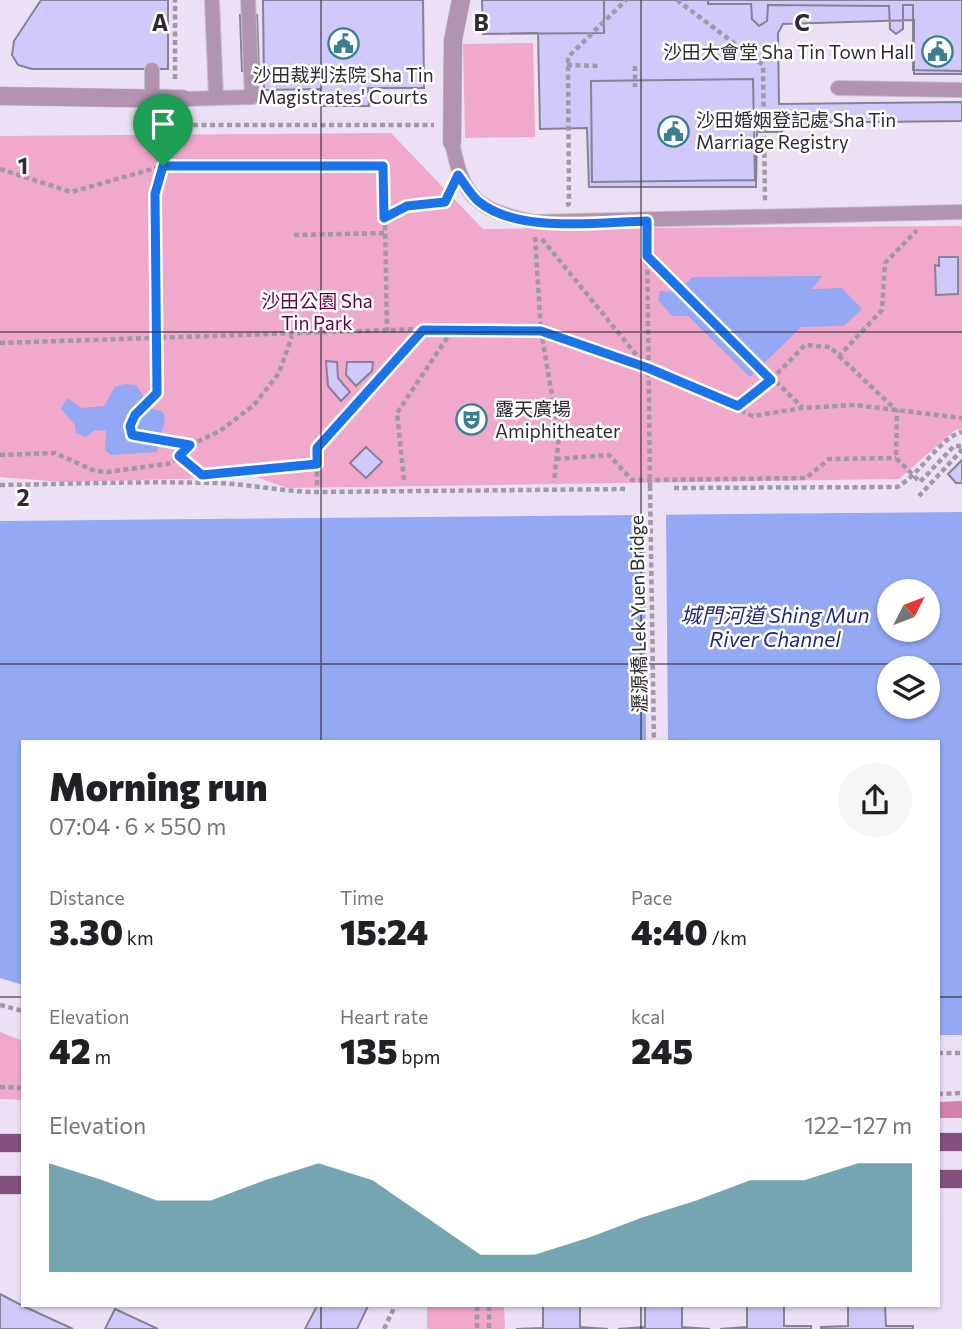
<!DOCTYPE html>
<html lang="en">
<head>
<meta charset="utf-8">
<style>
  :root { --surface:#fff; --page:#f6f6f6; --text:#202124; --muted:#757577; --accent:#3c7f8f }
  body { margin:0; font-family:Commissioner,"Noto Sans TC",sans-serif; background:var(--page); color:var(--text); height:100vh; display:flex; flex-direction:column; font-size:26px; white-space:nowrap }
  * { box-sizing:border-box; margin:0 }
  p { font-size:23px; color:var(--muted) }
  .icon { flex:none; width:38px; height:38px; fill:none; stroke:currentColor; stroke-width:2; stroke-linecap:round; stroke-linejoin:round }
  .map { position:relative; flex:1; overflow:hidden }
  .details { position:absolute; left:21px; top:740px; width:919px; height:567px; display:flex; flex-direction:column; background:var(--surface); border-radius:0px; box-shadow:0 2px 5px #0004 }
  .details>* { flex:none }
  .needle { width:46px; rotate:48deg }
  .controls { position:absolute; left:877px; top:579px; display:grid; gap:14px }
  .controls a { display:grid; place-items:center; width:63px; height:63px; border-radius:50%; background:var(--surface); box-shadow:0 2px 5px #0004; font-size:35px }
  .pin { position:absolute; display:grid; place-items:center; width:60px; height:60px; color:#fff; margin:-72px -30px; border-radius:50% 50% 50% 0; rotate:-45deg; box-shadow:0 0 7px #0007 }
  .pin .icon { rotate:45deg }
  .round { display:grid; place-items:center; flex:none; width:74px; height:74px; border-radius:37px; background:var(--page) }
  .head { display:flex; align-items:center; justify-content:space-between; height:119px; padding:0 28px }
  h1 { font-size:38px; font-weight:800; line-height:52px }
  .metrics { display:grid; grid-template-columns:repeat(3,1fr); gap:10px; height:119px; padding:7px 28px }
  .metrics div { display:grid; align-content:center }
  .metrics b { font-size:35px; font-weight:800 }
  .metrics small { font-size:19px; font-weight:400 }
  .metrics p { font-size:19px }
  .chart { height:196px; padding:14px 28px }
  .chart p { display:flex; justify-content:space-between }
  .chart svg { width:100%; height:126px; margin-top:7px; fill:var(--accent); opacity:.7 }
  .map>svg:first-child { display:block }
  .green { fill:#f1a9cb }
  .forest { fill:#d282aa }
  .water { fill:#94a8f3; fill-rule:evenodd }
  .pier { fill:#ece0f5 }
  .building { fill:#d0c9fa; stroke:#858297; stroke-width:2 }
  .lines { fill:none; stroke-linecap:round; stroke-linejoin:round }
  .service-casing { stroke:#c6bcce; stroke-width:16 }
  .pedestrian-casing { stroke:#c6bcce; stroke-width:19 }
  .minor-casing { stroke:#c6bcce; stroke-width:19 }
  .primary-casing { stroke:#c6bcce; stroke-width:19 }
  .path { stroke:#a198a8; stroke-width:4.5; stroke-dasharray:5 3.5; stroke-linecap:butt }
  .service { stroke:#b294ae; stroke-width:14 }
  .pedestrian { stroke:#b294ae; stroke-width:18 }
  .minor { stroke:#b294ae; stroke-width:18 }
  .primary { stroke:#83507f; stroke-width:18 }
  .path-bridge { stroke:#a198a8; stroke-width:4.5; stroke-dasharray:5 3.5; stroke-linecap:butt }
  .route-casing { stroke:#fff; stroke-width:14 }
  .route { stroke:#1a73e8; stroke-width:9 }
  .grid { fill:none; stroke:#2f2a32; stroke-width:2; stroke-opacity:0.55 }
  .labels { text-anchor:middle; stroke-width:5; stroke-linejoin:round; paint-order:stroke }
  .poi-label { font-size:19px; fill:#2f2a32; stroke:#fff; text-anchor:start }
  .park-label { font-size:19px; fill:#640041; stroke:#fff }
  .street-label { font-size:19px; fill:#2f2a32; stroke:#fff }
  .water-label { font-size:21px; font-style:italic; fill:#21297d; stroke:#fff }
  .grid-label { font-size:23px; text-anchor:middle; font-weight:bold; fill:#2f2a32; stroke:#fff; stroke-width:5; stroke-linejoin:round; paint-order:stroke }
</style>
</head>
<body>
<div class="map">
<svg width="962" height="1329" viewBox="0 0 962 1329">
  <rect width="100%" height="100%" fill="#ece0f5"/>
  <path class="green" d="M533,43L535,137L465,138L463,44Z
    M391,133L483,229L962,226V429L955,430L899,479L287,488L256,477L62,482L0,477V136Z
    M0,1032L23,1041V1100L0,1099Z
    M427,1306H504L505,1329H427Z"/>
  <path class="forest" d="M962,1101V1118H938V1102Z"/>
  <path class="water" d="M822,276L812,289L842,288L862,309L844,326L801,327L750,377L688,316H672L658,300L660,291L675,292L693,277Z
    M124,384L136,385L151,408L163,412L165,420L157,452L111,455L105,450L106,431L95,430L86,437L76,433L75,425L61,409L67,398L82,408L104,406L115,387Z
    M962,512V1035H938V742H23V985L0,978V521ZM889,592H928V630H889ZM889,668H928V707H889Z"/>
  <path class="pier" d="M645,512H666L668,742H646Z"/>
  <path class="building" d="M41,0H168V69H32L18,65L12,55L14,41Z
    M263,0H423L424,88H368L369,106H321L320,89L264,90Z
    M482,0H604V33L483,34Z
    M482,0H962V74H914V20L783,24L778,33L779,104L962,102V121L783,123L782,132H757L756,187H589L587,128L540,129L538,33L483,34Z
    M708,0H962V71L913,70V5H903V29L896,34L890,29L889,6L768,5L767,21L759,26L752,19L751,4H708Z
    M240,15H257L259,71H242Z
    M753,79L755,180L592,182L591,81Z
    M939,257H958V294L936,295L935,265L939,266Z
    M326,361L337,362L338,378L350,392L341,401L328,386Z
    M347,362H373L372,371L356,386L346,375Z
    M366,447L382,462L366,478L350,463Z
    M962,460V483H956L948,474Z
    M0,1294L23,1306L73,1329H0Z
    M317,1306H368L357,1329H305Z
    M543,1306H580V1327L608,1329H516L543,1328Z
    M645,1306H682V1327L710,1329H618L645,1327Z
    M747,1306H784V1326H811V1329H720L747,1327Z
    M848,1306H885L886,1326H913V1329H821V1327L848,1326Z
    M115,1309L158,1329H105Z"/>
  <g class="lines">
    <defs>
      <path id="service" d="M212,0L216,98
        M838,88L962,90
        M152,98V70
        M183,99L252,97L248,0
        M452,142C463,200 478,210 534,222L962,212"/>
      <path id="pedestrian" d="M452,142L453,40L461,0"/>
      <path id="minor" d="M0,96L183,99"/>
      <path id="primary" d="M938,1142H962
        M0,1143H23
        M938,1179H962
        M0,1185H23"/>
    </defs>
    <use href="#service" class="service-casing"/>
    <use href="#pedestrian" class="pedestrian-casing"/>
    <use href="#minor" class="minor-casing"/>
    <use href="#primary" class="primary-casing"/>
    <path class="path" d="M677,0L763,65L765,201
      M567,65L599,66
      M635,66V87
      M175,79V0
      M176,125H434
      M163,166L155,194L157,393L135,415L129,426L132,435L190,445L220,431L254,405L279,373L292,336
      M0,169L71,192L163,166H384L387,331
      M566,205L569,204L568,57L626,0
      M385,218L407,206L445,203L450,191
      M294,235L385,233
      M647,236L650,486
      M535,237L541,331L559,436L554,482
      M542,239L647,368
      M648,257L802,407
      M0,343L453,328L541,331L648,368L753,416L802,408L855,405L962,418
      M839,356L897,411L896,458L920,482L954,446H962L961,451L919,496
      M738,406L771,380L805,345L830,347L839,356L882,310L885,263L917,230
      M0,455L55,453L95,471L108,472L172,463L189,445
      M179,456L202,475L317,464
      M556,459L609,455L632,480H651L806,478L829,459L896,458
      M404,480L397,413L453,329
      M0,485C70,484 141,481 211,483C247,483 281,492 318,492L628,489
      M317,485V448L422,330
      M674,488L897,487C920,475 940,437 962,432
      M0,1005L23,1011
      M938,1053H962
      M0,1087L23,1088
      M938,1094L962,1093
      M477,1306V1329
      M489,1306V1329
      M384,1329L395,1306"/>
    <use href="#service" class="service"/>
    <use href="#pedestrian" class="pedestrian"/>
    <use href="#minor" class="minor"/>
    <use href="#primary" class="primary"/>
    <path class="path-bridge" d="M650,486L654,742"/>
  </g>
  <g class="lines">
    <defs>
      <path id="route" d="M163,166H383L384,218L407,206L445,202L458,175C464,183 470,194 478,201C517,234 598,222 647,221V256L771,380L738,406L648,368L541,331L423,330L317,448V464L202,475L179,456L190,445L132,435L130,426L135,415L157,393L155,194Z"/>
    </defs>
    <use href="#route" class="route-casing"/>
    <use href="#route" class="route"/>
  </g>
  <path class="grid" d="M321,0V742M641,0V742M0,332H962M0,664H962M0,997H23M938,997H962M321,1306V1329M641,1306V1329"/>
  <defs>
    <symbol id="civic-ring" viewBox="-11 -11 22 22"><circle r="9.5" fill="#fff" stroke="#3c7f8f" stroke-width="1.5"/><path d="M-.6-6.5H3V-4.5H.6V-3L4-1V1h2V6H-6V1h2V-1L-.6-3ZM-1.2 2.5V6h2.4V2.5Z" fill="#3c7f8f"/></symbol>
    <symbol id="theatre-ring" viewBox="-11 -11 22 22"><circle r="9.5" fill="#fff" stroke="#3c7f8f" stroke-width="1.5"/><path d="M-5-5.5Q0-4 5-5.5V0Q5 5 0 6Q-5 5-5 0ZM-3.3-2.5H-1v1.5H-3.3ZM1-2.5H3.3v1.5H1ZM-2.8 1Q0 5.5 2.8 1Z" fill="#3c7f8f"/></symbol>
  </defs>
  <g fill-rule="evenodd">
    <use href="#civic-ring" x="326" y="26" width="35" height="35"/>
    <use href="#civic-ring" x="920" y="34" width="35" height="35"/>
    <use href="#civic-ring" x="656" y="114" width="35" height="35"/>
    <use href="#theatre-ring" x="454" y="402" width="35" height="35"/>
  </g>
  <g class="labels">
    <g class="poi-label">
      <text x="914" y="59" text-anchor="end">沙田大會堂 Sha Tin Town Hall</text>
      <text x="343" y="82" text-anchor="middle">沙田裁判法院 Sha Tin<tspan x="343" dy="22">Magistrates' Courts</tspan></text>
      <text x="696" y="127">沙田婚姻登記處 Sha Tin<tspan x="696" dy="22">Marriage Registry</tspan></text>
      <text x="495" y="416">露天廣場<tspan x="495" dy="22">Amiphitheater</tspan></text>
    </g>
    <g class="park-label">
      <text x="317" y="308">沙田公園 Sha<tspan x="317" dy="22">Tin Park</tspan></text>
    </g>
    <g class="street-label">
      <text transform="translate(638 614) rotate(-91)" y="7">瀝源橋 Lek Yuen Bridge</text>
    </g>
    <g class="water-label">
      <text x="775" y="623">城門河道 Shing Mun<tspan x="775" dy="24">River Channel</tspan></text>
    </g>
  </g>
  <g class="grid-label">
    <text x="160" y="31">A</text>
    <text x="481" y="31">B</text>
    <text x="802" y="31">C</text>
    <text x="23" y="174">1</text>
    <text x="23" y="506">2</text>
  </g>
</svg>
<div class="controls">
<a><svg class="needle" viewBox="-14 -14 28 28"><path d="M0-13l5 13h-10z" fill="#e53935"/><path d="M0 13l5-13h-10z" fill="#757577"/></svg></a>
<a><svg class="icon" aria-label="layers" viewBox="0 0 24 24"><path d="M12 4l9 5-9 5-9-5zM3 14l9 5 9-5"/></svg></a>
</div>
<div class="pin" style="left:163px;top:166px;background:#1e9e55"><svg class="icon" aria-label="arrive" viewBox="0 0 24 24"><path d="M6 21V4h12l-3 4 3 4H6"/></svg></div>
<section class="details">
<div class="head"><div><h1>Morning run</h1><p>07:04 · 6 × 550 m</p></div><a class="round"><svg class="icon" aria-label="share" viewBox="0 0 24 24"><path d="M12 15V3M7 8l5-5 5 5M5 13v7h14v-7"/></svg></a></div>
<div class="metrics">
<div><p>Distance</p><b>3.30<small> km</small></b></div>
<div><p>Time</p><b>15:24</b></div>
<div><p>Pace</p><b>4:40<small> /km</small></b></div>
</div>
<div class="metrics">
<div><p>Elevation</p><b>42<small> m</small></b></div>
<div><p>Heart rate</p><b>135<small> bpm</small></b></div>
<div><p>kcal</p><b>245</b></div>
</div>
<div class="chart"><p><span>Elevation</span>122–127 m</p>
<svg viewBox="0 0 160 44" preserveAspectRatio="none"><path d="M0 44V6L10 12L20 19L30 19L40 12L50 6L60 12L70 25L80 38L90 38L100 32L110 25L120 19L130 12L140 12L150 6L160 6V44z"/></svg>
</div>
</section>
</div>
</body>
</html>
